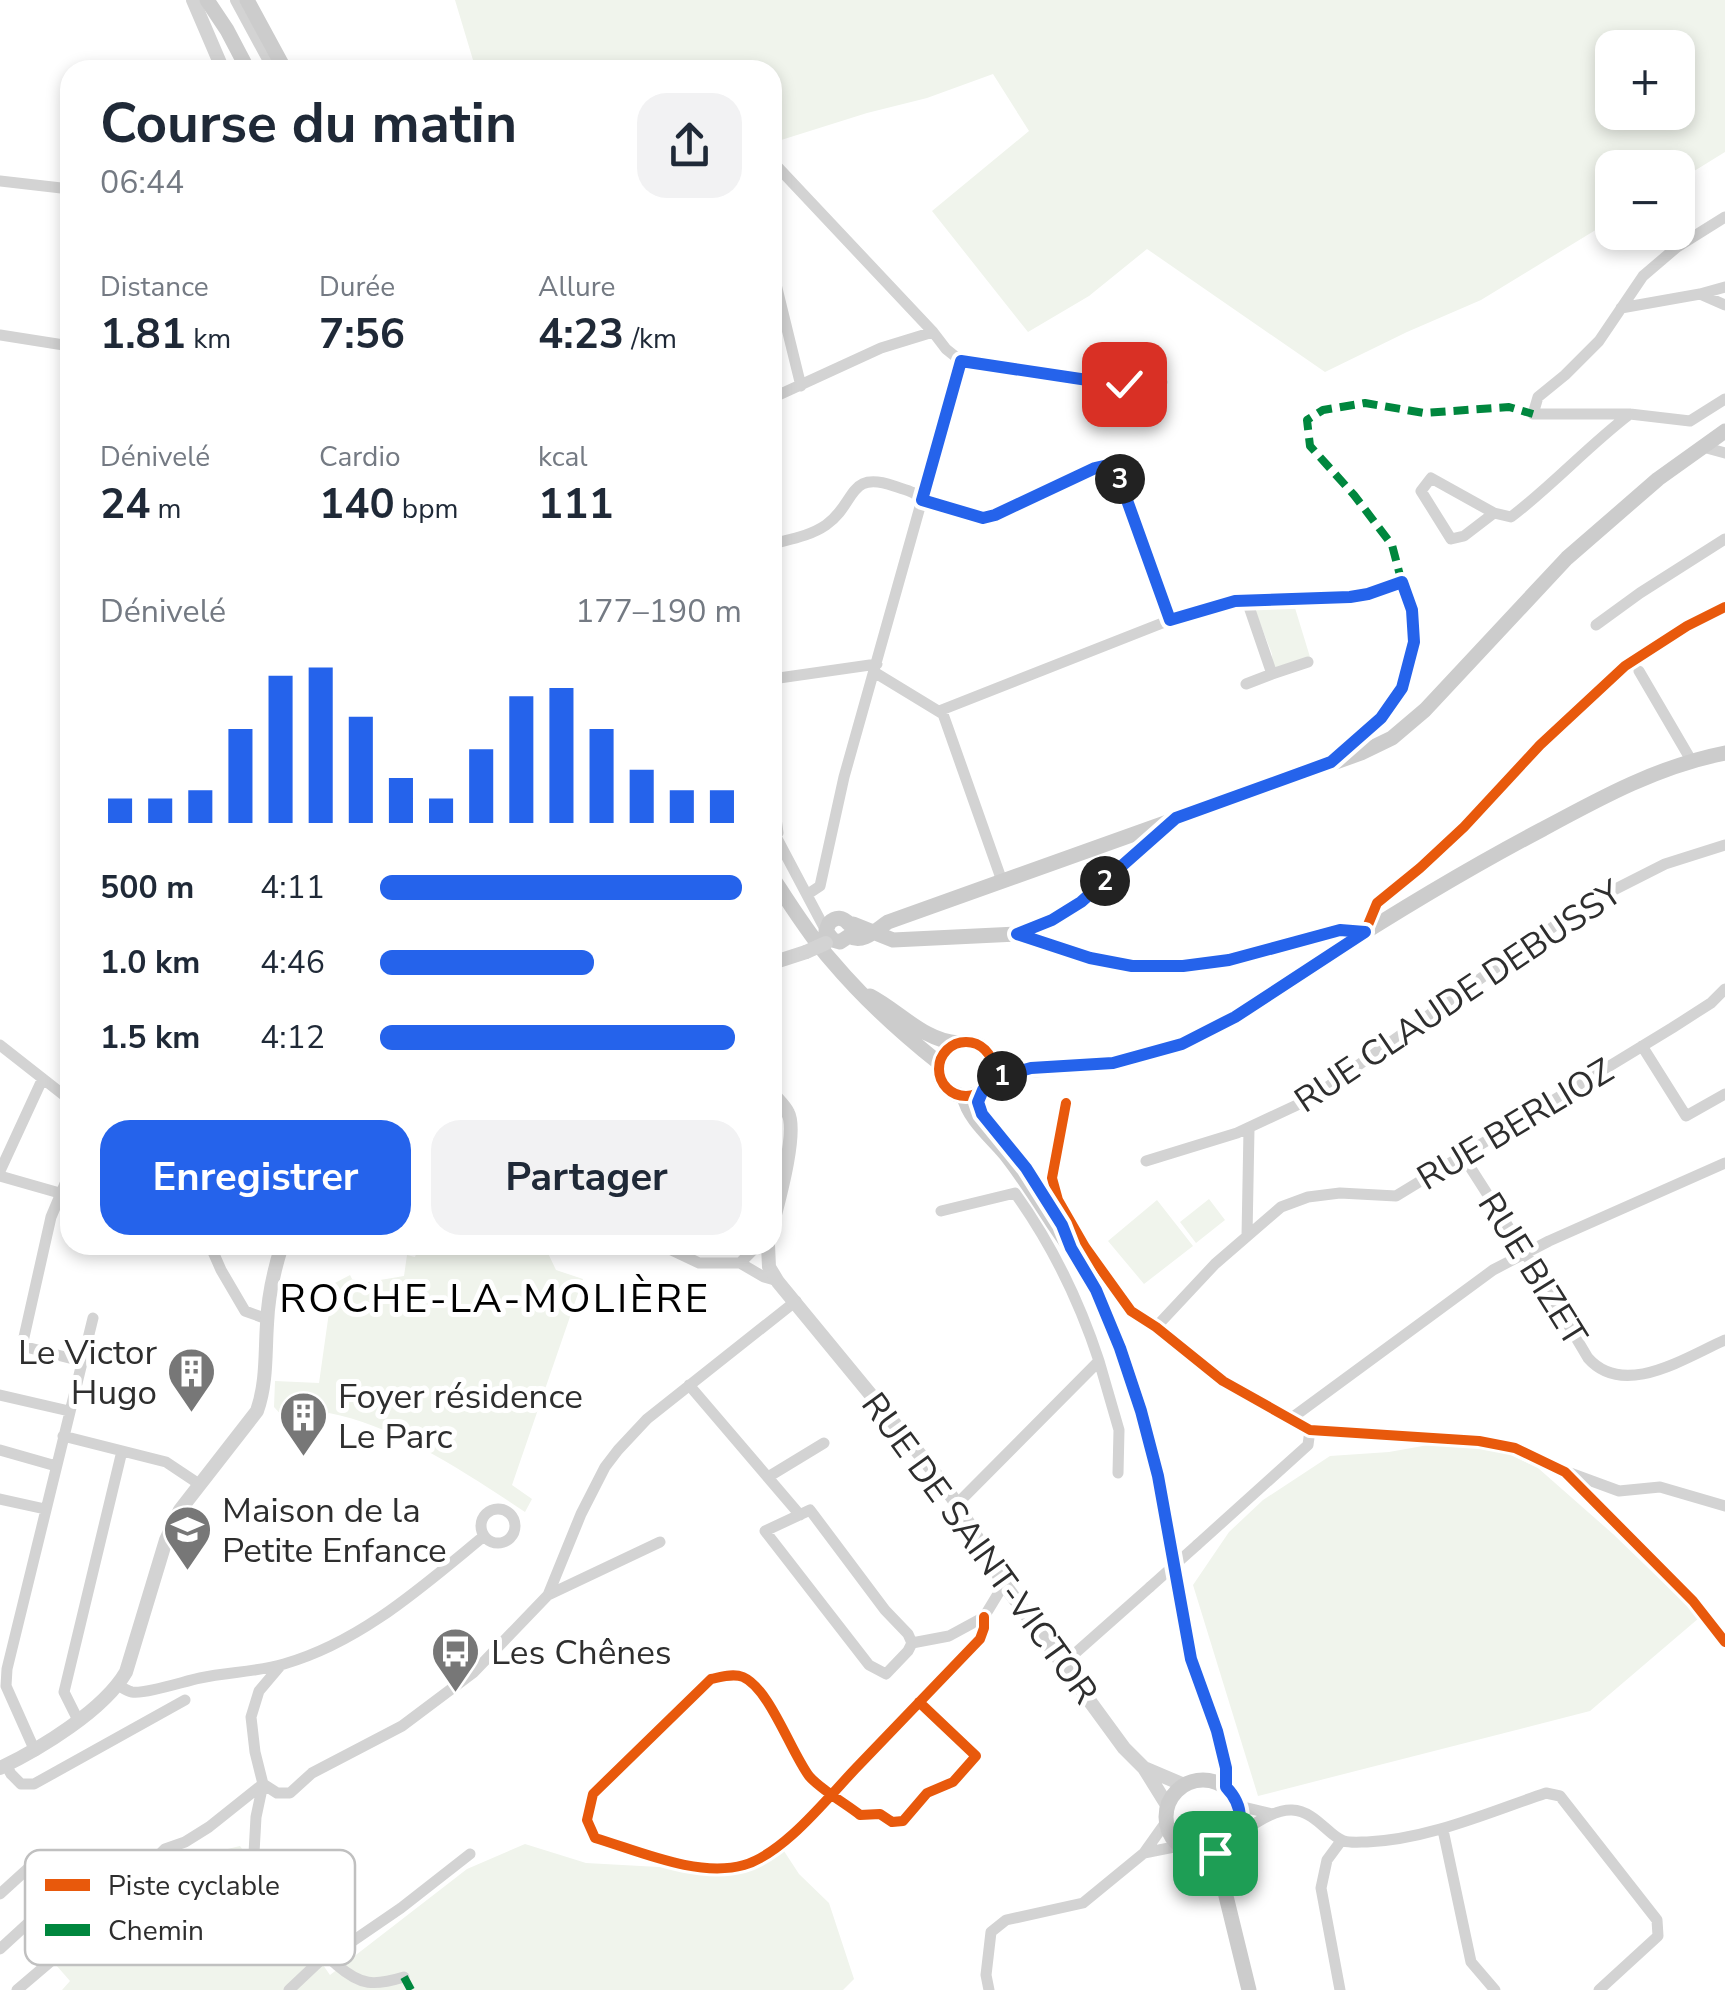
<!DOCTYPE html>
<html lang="fr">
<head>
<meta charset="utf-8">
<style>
  :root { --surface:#fff; --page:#f2f2f3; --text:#1f2937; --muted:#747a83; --accent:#2563eb }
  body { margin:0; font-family:"Nunito Sans",sans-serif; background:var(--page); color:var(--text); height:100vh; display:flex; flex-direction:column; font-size:38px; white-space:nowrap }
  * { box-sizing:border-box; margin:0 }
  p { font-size:32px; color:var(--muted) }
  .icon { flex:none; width:55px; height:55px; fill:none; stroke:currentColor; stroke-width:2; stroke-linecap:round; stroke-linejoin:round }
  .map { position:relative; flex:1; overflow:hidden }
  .sheet { position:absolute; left:60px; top:60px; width:722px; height:1195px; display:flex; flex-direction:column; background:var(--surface); border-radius:30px; box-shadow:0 5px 15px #0003 }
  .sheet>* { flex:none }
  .controls { position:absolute; left:1595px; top:30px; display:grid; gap:20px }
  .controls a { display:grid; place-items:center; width:100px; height:100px; border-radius:20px; background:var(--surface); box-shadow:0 5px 15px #0003; font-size:50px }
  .pin { position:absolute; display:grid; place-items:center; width:85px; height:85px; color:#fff; margin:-42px; border-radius:20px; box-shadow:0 5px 15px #0006 }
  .km { position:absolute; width:50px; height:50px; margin:-25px; border-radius:50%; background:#222; color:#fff; font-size:28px; line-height:50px; text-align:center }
  .round { display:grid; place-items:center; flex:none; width:105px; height:105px; border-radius:30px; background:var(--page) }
  .overview { display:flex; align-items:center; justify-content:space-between; height:170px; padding:0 40px }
  h1 { font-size:55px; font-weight:700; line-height:75px }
  .figures { display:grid; grid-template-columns:repeat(3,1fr); gap:15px; height:170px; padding:10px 40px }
  .figures div { display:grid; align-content:center }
  .figures b { font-size:42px; font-weight:700 }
  .figures small { font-size:28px; font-weight:400 }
  .figures p { font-size:28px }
  .chart { height:280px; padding:20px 40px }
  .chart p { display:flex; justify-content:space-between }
  .chart svg { width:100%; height:180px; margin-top:10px; stroke:var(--accent); stroke-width:6 }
  .primary-button { display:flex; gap:20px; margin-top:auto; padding:20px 40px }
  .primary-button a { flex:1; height:115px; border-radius:30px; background:var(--accent); color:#fff; font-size:40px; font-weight:700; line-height:115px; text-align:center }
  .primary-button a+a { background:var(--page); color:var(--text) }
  ul { padding:0 40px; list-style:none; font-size:32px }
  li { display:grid; grid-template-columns:160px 120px 1fr; align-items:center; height:75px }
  li i { height:25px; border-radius:12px; background:var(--accent) }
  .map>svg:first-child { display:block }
  .green { fill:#f0f4ec; fill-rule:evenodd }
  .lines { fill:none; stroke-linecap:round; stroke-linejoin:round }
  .minor { stroke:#d3d3d3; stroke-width:11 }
  .tertiary { stroke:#d3d3d3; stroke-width:14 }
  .secondary { stroke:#ccc; stroke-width:15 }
  .minor-bridge { stroke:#d3d3d3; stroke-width:11 }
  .tertiary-bridge { stroke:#d3d3d3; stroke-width:14 }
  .quiet { stroke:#00873e; stroke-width:8; stroke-dasharray:15 8; stroke-linecap:butt }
  .cycleway-casing { stroke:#fff; stroke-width:16 }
  .cycleway { stroke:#e8590c; stroke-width:10 }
  .route-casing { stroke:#fff; stroke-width:20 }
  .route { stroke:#2563eb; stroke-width:12 }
  .labels { text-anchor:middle; stroke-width:10; stroke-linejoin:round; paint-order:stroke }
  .street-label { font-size:35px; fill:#2e2e2e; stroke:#fff }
  .poi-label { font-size:35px; fill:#2e2e2e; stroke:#fff; text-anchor:start }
  .quarter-label { font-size:40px; letter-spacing:2.5px; fill:#000; stroke:#fff }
  .key { fill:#fff; stroke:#c0c0c0; stroke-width:2.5 }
  .key-label { font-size:28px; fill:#2e2e2e }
</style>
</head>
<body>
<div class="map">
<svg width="1725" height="1990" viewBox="0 0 1725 1990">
  <rect width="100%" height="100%" fill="#fff"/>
  <path class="green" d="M455,0H1725V152L1678,181V168H1612V220L1481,300L1407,332L1325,372L1147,249L1089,296L1028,332L932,211L1029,131L993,74L927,98L867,113L778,141H773L772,70H476ZM1612,48H1678V112H1612Z
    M1259,605L1295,608L1310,657L1273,669L1272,654L1255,610Z
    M1209,1199L1225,1220L1196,1243L1180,1222Z
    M1157,1200L1193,1246L1144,1284L1108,1241Z
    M413,1245H544L556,1270L583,1279L512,1485L532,1499L525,1512C470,1475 394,1425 329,1413L323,1418L316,1410L300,1421L295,1430L274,1407L275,1381L319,1383L333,1284L350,1275L352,1279L368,1282L404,1276L407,1255L415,1257L418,1248Z
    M1473,1437L1538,1468L1613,1534L1674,1593L1703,1607L1699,1618L1590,1711L1258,1796L1193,1585L1229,1532L1263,1500L1330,1456L1389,1452Z
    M525,1844L586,1863L732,1871L752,1854L784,1851L799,1874L829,1903L854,1979L843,1990H62L70,1981L56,1965L174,1862L240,1846L330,1975L467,1869Z"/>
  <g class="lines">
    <path class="minor" d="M772,161L933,332L946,349L961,361L1114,384L1162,382
      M0,181L70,189
      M1725,217L1677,247L1643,276L1599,341L1565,375L1538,397L1533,414H1630L1690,421L1725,399
      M772,268L801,386
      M1700,294L1725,305
      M1621,308L1700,294L1725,287
      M0,335L70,346
      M772,398L881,348L933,332
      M1703,447L1725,453
      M1494,513L1464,536L1451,539L1421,491L1431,478L1494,513L1511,517C1553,485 1588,446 1630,414
      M772,544C791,539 810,536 826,525C857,503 847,470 894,486C905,490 915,491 922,500L983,518L995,515L1095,469L1108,465L1119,477L1170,620
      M1247,601L1272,674L1308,662
      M1596,625L1640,593L1725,539
      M1639,671L1691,760
      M874,672L943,714L1002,881
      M772,679L877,664
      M1246,684L1272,674
      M939,711L1170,620L1217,604L1235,601L1350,597L1368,595L1402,583L1412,610L1414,643L1402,688L1381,718L1333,761
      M772,812L776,818L778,833
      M772,829L826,931
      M808,894L820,886L844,777L961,361
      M0,1045L70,1100
      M1642,1046L1686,1116L1725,1094
      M1066,1103L1052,1178L1058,1200L1085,1247L1131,1311L1156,1327L1223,1381L1310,1430L1479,1441L1515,1448L1565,1472L1693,1601L1725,1642
      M1463,1156L1534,1267L1588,1358C1624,1399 1686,1357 1725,1340
      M1146,1161L1237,1133L1312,1098L1584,905L1665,864L1725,845
      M772,1164L789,1153
      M0,1171L42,1080
      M70,1172L51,1217L22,1346L81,1361
      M0,1176L70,1196
      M941,1211L1015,1193C1053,1246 1079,1300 1099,1361L957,1504
      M1247,1236L1249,1129
      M210,1245L221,1270L245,1311L267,1319
      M661,1245L699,1263H740L764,1277L778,1281
      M740,1263L754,1249L755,1245
      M1156,1327L1215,1264L1281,1207L1308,1197L1340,1193L1396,1196L1672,1028L1711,1003L1725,989
      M1099,1361L1119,1430L1118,1473
      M689,1385L800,1515
      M0,1395L69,1411
      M1289,1420L1493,1270L1549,1241L1725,1163
      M63,1436L166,1462L199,1484
      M0,1450L56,1466
      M1570,1473L1619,1491L1660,1487L1725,1506
      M768,1477L824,1443
      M0,1499L45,1509
      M481 1526a17 17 0 1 1 34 0a17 17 0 1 1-34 0Z
      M810,1510L885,1610L908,1634L912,1643L908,1651L886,1674L869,1665L765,1531Z
      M1197,1545L1308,1445L1310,1430
      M548,1595L660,1542
      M912,1643L949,1636L984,1617L1004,1584
      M1063,1664L1150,1587
      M281,1665L259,1691L251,1717L255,1752L263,1784L256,1817L254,1853L323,1946C325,1956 329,1958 337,1965C361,1986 374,1986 404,1977
      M118,1685C123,1688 127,1691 132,1692C146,1694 185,1681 200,1678C228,1672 257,1672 284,1664C361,1642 423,1586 484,1536
      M919,1702L976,1756L953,1782L927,1793L903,1821L892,1822L880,1814L860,1815C846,1804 820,1789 809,1776C791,1752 769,1688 743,1677C733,1673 721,1677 711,1679L593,1794L587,1820L595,1838C639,1851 698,1878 744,1865C785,1853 828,1797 858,1766C899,1723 940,1681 980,1639L984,1628V1617
      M78,1720L64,1692L122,1451
      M35,1751L6,1686L7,1669L93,1318
      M6,1765L11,1774L21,1784H34L185,1700
      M263,1784L277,1793H290L312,1773L402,1726L474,1672L548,1595L581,1514L605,1467L618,1450L647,1419L796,1301
      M1239,1806L1272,1814
      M1443,1830L1471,1962L1495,1990
      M1236,1835C1252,1826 1273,1809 1292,1810C1316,1811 1329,1837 1344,1841C1350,1843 1360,1842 1367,1842C1429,1839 1487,1813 1546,1793L1560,1796L1657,1920L1658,1936L1599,1990
      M1144,1853L1179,1846
      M140,1874L165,1849L185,1842L209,1827L263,1784
      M0,1894L34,1863L91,1927L17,1990
      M323,1946L347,1945L401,1908L470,1854
      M0,1949L61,1893
      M289,1990L325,1956
      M989,1990L986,1975L991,1932L1006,1920L1083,1903L1144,1853L1166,1822
      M1340,1990L1321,1888L1327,1860L1341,1841"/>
    <path class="tertiary" d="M193,0L223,70
      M237,0L275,70
      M1017,934L1090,958L1133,966L1183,967L1229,960L1340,929L1365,932
      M772,963L806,952
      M772,1093C777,1099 785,1106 788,1113C798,1132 778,1203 772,1226
      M768,1245L769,1267L778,1282L931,1468L957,1504L1004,1584L1124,1748L1144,1768L1167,1805
      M0,1768C40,1749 104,1710 126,1672L166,1540L180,1510L257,1411C267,1383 265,1353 267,1324C268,1297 274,1270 282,1245
      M1144,1768L1184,1785"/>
    <path class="secondary" d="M207,0L227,30L248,70
      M247,0L285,70
      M772,877C791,905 809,935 831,960C863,998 900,1032 939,1063
      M849,936C863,944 876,930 888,922L1361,753L1392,738L1425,710L1567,558L1658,479L1725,431
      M849,936L840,942L833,940L826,931L829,923C836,916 843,917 849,924H853L893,940L1017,934L1052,920L1081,902L1169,824
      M870,996C899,1011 924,1041 958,1043
      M939 1069a27 27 0 1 1 54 0a27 27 0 1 1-54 0Z
      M990,1082C1023,1067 1044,1070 1079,1067C1114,1063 1149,1057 1182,1043C1234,1022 1280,987 1326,957C1396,912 1469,868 1543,829C1602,797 1659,766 1725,753
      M983,1090C977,1105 980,1112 990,1124
      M964,1096C969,1120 993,1138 1008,1157C1025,1179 1040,1203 1055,1226C1069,1247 1085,1267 1096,1290C1125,1347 1145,1414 1158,1477C1171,1536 1176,1597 1190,1656C1201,1701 1226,1740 1226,1787
      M1166 1817a37 37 0 1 1 74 0a37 37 0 1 1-74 0Z
      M1226,1848L1225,1892L1249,1990
      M1197,1854L1224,1891"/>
    <path class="minor-bridge" d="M1150,1587L1197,1545"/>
    <path class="tertiary-bridge" d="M806,952L826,943"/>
    <path class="quiet" d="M1402,583L1392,545L1354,495L1310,446L1307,420L1323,410L1365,403L1424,413L1509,407L1533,414
      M404,1977L411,1990"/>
    <defs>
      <path id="cycleway" d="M1365,932L1377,903L1420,868L1464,827L1540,745L1625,666L1687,626L1725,607
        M939 1069a27 27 0 1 1 54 0a27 27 0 1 1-54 0Z
        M983,1090L979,1102L982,1114L1026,1168L1051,1208
        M1066,1103L1052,1178L1058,1200L1085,1247L1131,1311L1156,1327L1223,1381L1310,1430L1479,1441L1515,1448L1565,1472L1693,1601L1725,1642
        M919,1702L976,1756L953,1782L927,1793L903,1821L892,1822L880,1814L860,1815C846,1804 820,1789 809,1776C791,1752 769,1688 743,1677C733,1673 721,1677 711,1679L593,1794L587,1820L595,1838C639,1851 698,1878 744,1865C785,1853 828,1797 858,1766C899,1723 940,1681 980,1639L984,1628V1617"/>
    </defs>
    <use href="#cycleway" class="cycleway-casing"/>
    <use href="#cycleway" class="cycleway"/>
  </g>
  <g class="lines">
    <defs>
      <path id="route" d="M1124,384H1114L961,361L922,500L983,518L995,515L1095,468L1108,465L1119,478L1170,620L1235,601L1350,597L1368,594L1402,582L1412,610L1414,642L1402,688L1381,718L1331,762L1176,818L1081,902L1052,920L1017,934L1090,958L1132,966H1183L1229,960L1340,930L1365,932L1235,1017L1182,1044L1113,1063L1031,1068L1006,1075L990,1082L983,1090L978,1102L982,1114L1026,1168L1062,1225L1071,1248L1096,1290L1120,1348L1141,1411L1158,1476L1191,1659L1217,1731L1226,1768V1787C1248,1810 1243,1838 1215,1853"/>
    </defs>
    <use href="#route" class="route-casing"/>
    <use href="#route" class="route"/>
  </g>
  <defs>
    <symbol id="building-pin" viewBox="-11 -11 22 30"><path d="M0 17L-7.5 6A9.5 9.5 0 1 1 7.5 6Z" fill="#777" stroke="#fff"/><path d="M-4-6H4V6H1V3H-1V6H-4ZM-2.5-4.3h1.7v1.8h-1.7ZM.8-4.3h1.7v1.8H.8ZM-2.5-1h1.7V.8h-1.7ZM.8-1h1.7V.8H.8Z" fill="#fff"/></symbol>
    <symbol id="school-pin" viewBox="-11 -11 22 30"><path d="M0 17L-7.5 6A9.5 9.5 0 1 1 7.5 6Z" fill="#777" stroke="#fff"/><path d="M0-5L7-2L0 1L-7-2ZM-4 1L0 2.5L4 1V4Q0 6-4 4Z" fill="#fff"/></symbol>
    <symbol id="bus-pin" viewBox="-11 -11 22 30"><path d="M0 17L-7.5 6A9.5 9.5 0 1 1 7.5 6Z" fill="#777" stroke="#fff"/><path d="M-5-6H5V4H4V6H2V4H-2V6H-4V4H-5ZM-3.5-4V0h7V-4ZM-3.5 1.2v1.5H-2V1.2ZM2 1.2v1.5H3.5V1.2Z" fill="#fff"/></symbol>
  </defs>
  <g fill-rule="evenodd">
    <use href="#building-pin" x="164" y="1344" width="55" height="75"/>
    <use href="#building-pin" x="276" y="1388" width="55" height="75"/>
    <use href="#school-pin" x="160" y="1502" width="55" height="75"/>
    <use href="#bus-pin" x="428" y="1624" width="55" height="75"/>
  </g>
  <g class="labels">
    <g class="street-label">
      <text transform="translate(1458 996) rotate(-34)" y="12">RUE CLAUDE DEBUSSY</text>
      <text transform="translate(1515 1124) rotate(-31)" y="12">RUE BERLIOZ</text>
      <text transform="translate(1533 1269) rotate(58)" y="12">RUE BIZET</text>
      <text transform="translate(980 1548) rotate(54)" y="12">RUE DE SAINT-VICTOR</text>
    </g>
    <g class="poi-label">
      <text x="157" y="1364" text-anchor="end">Le Victor<tspan x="157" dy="40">Hugo</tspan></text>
      <text x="338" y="1408">Foyer résidence<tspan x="338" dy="40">Le Parc</tspan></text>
      <text x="222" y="1522">Maison de la<tspan x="222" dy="40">Petite Enfance</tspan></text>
      <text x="491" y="1664">Les Chênes</text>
    </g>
    <g class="quarter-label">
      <text x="495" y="1312">ROCHE-LA-MOLIÈRE</text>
    </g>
  </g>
  <rect x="25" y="1850" width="330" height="115" rx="15" class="key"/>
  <rect x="45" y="1879" width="45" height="12" fill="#e8590c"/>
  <rect x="45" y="1924" width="45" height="12" fill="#00873e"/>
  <g class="key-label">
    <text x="108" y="1895">Piste cyclable</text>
    <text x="108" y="1940">Chemin</text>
  </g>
</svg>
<div class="controls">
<a>+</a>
<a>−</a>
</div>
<div class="pin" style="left:1215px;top:1853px;background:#1e9e55"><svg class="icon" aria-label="arrive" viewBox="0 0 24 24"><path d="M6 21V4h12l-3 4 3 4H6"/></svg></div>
<div class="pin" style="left:1124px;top:384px;background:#d93025"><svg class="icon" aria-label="check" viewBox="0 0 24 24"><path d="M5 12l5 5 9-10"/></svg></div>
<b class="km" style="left:1002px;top:1076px">1</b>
<b class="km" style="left:1105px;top:881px">2</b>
<b class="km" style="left:1120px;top:479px">3</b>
<section class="sheet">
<div class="overview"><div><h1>Course du matin</h1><p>06:44</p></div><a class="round"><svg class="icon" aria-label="share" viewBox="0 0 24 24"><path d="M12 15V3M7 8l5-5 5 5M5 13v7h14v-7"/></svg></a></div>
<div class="figures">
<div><p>Distance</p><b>1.81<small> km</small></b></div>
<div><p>Durée</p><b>7:56</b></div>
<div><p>Allure</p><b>4:23<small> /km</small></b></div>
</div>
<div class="figures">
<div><p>Dénivelé</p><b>24<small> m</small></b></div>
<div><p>Cardio</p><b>140<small> bpm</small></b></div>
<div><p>kcal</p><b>111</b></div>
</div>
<div class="chart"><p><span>Dénivelé</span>177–190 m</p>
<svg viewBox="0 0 160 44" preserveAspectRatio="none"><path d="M5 44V38M15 44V38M25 44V36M35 44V21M45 44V8M55 44V6M65 44V18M75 44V33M85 44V38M95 44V26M105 44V13M115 44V11M125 44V21M135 44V31M145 44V36M155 44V36"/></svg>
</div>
<ul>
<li><b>500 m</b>4:11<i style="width:100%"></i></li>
<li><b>1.0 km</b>4:46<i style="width:59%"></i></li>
<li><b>1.5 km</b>4:12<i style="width:98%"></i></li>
</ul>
<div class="primary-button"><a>Enregistrer</a><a>Partager</a></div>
</section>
</div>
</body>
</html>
